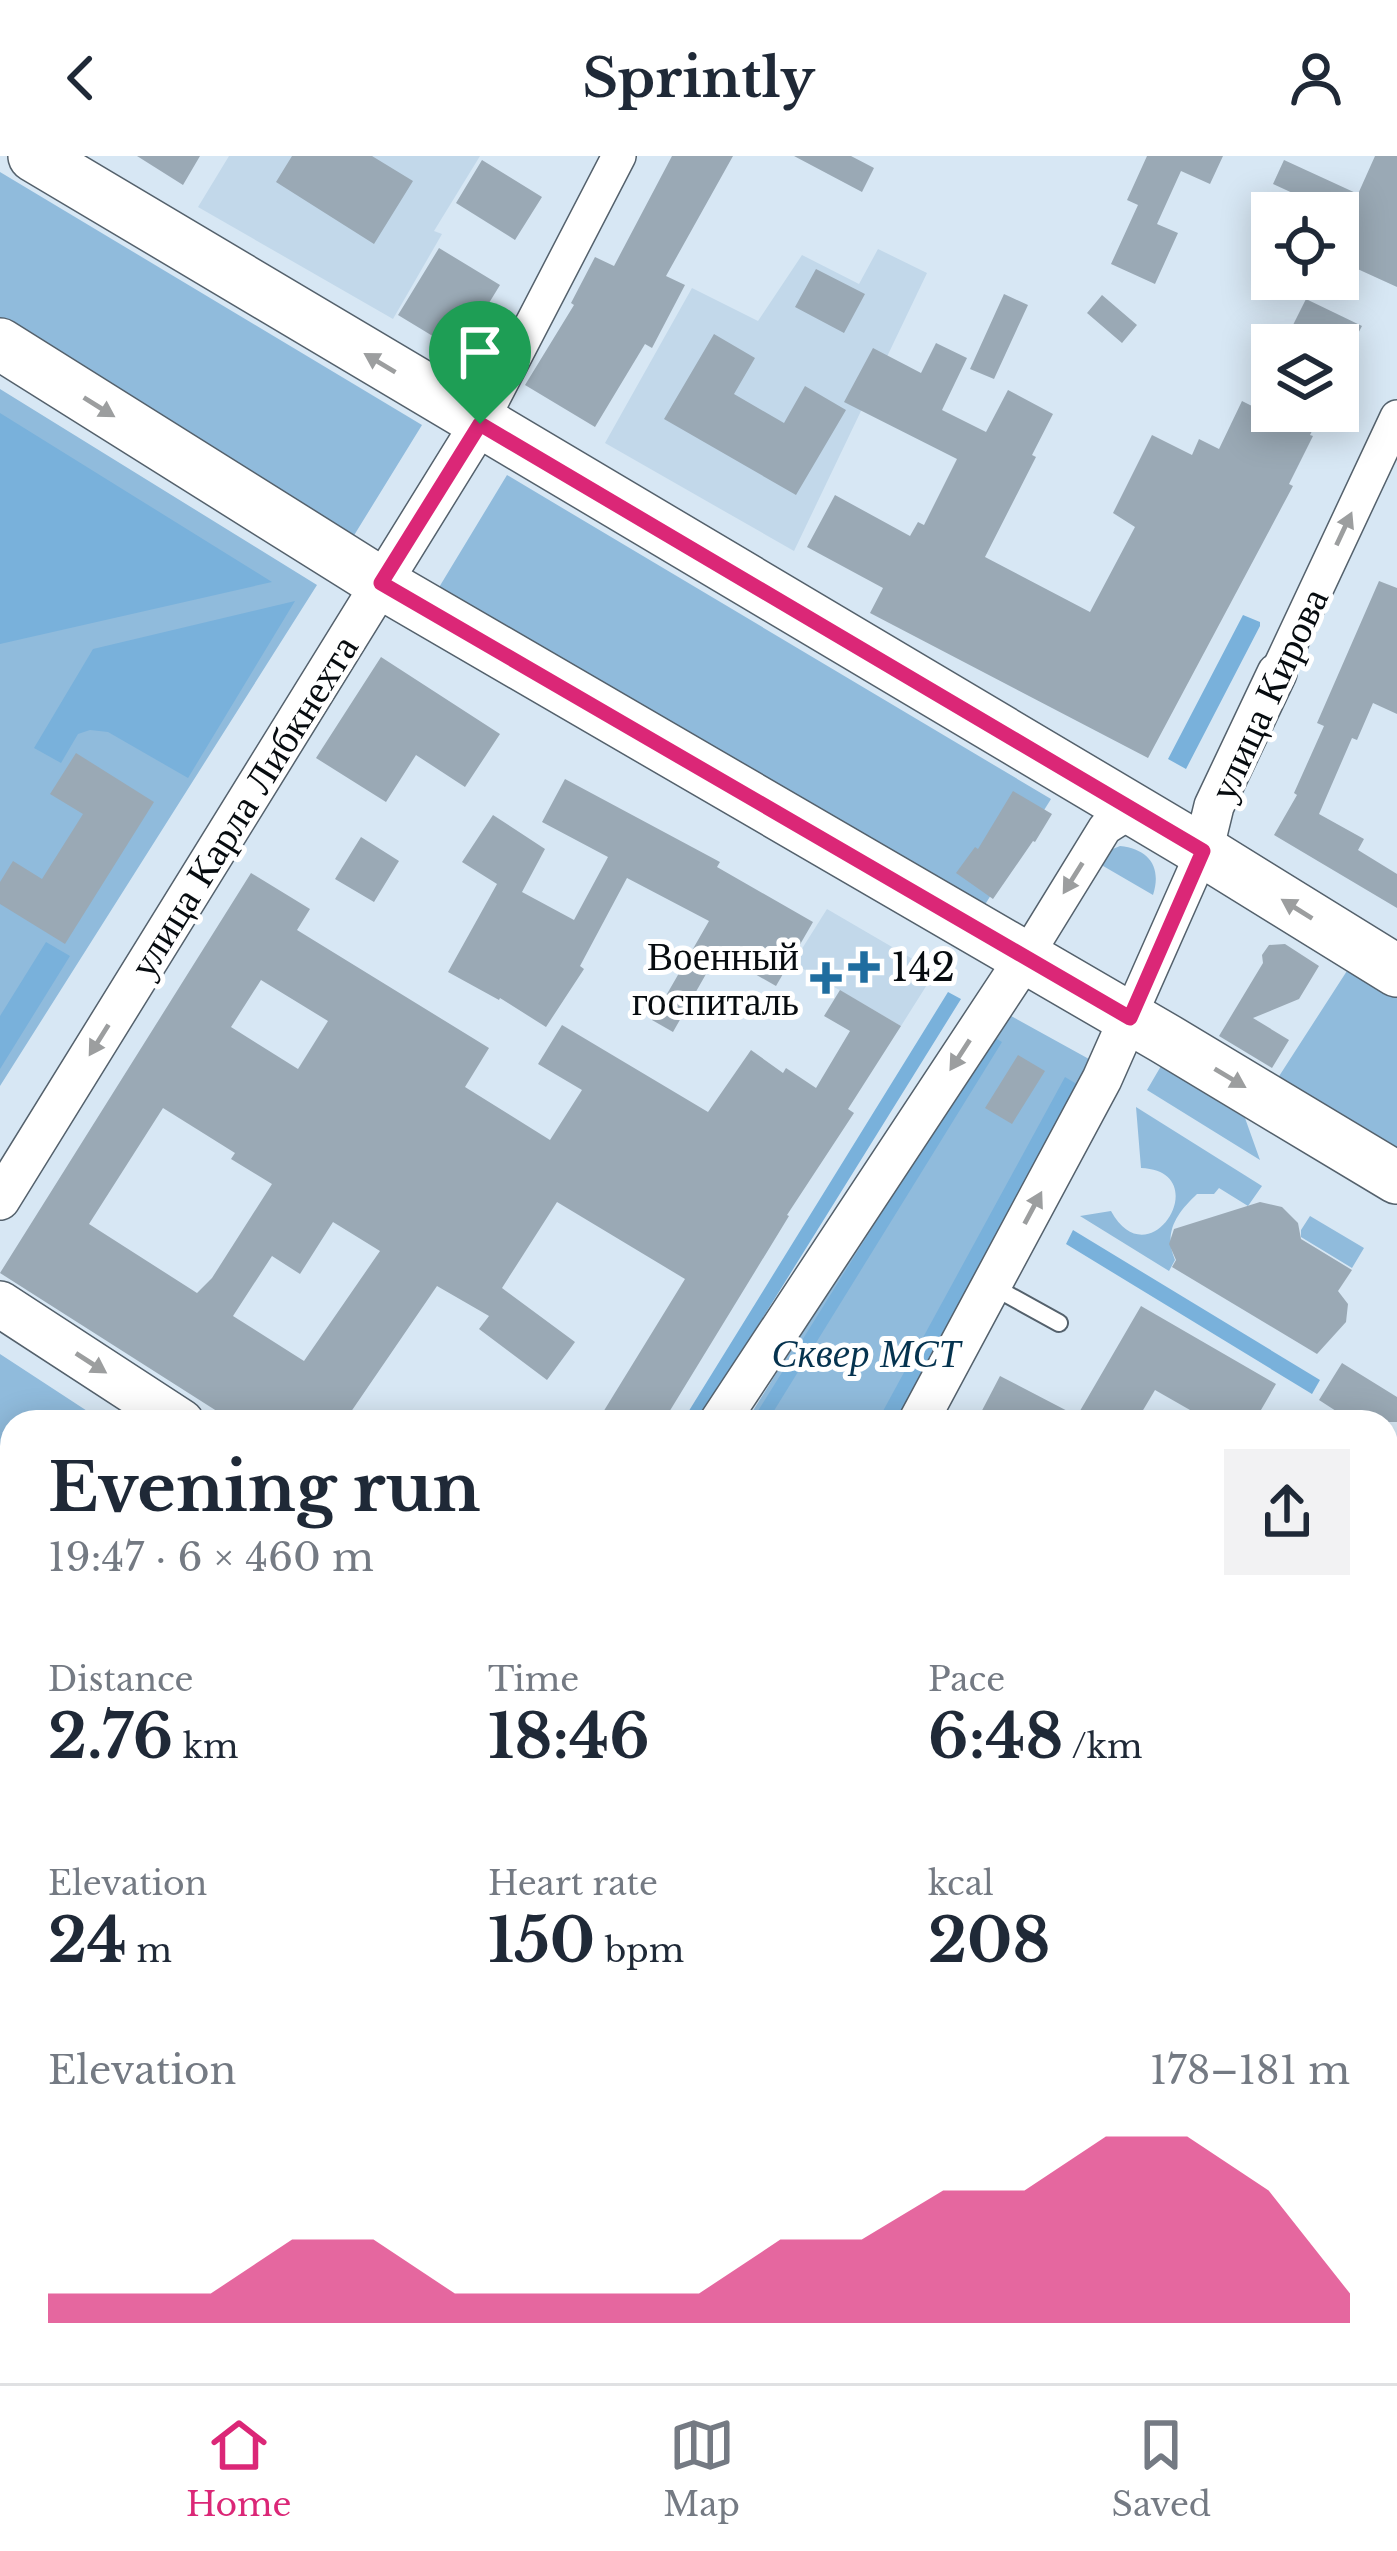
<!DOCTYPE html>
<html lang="en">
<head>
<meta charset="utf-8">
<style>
  :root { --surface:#fff; --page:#f2f2f3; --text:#1f2937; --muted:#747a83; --line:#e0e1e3; --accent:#db2777 }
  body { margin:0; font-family:"Libre Baskerville",serif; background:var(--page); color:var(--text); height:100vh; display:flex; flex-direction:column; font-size:45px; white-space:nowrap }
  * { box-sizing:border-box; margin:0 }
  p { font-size:39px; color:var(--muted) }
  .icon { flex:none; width:66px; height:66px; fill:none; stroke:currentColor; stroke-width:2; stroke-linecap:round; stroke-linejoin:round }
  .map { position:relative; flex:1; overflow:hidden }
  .details { position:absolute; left:0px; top:1254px; width:1398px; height:975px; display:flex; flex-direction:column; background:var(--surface); border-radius:36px 36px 0 0; box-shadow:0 6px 30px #0003 }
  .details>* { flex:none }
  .controls { position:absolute; left:1251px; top:36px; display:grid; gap:24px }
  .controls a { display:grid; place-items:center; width:108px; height:108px; border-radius:0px; background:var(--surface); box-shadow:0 6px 30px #0003; font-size:60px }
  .pin { position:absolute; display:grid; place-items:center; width:102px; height:102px; color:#fff; margin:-123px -51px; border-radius:50% 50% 50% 0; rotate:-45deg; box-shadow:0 0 12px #0007 }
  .pin .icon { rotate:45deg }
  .round { display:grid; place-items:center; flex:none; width:126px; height:126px; border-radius:0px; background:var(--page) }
  .summary { display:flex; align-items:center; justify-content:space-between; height:204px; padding:0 48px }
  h1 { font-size:66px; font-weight:700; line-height:90px }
  .metrics { display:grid; grid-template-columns:repeat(3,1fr); gap:18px; height:204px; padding:12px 48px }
  .metrics div { display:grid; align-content:center }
  .metrics b { font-size:60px; font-weight:700 }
  .metrics small { font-size:33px; font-weight:400 }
  .metrics p { font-size:33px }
  .chart { height:336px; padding:24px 48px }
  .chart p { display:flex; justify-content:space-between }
  .chart svg { width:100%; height:216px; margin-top:12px; fill:var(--accent); opacity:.7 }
  header { display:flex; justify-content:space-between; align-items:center; height:156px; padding:0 48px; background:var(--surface); font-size:54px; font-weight:700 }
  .tab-bar { display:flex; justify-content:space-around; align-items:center; height:168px; border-top:3px solid var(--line); background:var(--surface); font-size:33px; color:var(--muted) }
  .tab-bar a { display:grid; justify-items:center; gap:6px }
  .tab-bar .active { color:var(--accent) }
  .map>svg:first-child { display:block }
  .built { fill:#c2d8ea }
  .green { fill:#90bbdc }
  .forest { fill:#79b1db }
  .building { fill:#9aa9b5; fill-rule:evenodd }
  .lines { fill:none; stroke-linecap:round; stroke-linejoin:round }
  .service-casing { stroke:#54616c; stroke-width:20 }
  .minor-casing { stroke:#54616c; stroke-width:36 }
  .tertiary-casing { stroke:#54616c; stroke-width:42 }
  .secondary-casing { stroke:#54616c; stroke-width:48 }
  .primary-casing { stroke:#54616c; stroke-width:54 }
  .service { stroke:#fff; stroke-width:16 }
  .minor { stroke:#fff; stroke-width:33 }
  .tertiary { stroke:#fff; stroke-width:39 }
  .secondary { stroke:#fff; stroke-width:45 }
  .primary { stroke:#fff; stroke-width:51 }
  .oneway { fill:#9c9e9f }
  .route-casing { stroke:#fff; stroke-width:24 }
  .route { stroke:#db2777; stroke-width:15 }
  .poi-dot { fill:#1f6d9f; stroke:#fff; stroke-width:4.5 }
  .labels { text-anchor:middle; stroke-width:10; stroke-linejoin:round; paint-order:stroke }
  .street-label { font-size:39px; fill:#070c10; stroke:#fff }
  .poi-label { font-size:39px; fill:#070c10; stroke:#fff; text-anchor:end }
  .park-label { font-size:39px; font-style:italic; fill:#05334f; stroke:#fff }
</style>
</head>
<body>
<header><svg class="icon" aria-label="back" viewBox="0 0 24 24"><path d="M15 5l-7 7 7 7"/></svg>Sprintly<svg class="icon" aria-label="person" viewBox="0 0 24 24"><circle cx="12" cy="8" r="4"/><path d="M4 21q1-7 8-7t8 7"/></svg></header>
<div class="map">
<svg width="1397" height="2227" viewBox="0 0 1397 2227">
  <rect width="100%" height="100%" fill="#d7e7f4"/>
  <path class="built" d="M229,0H480L434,75L442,78L393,163L198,51Z
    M878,93L927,117L794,395L605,287L692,132L758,165L802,99L859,128Z
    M827,753L935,816L901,870L793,807Z"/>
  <path class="green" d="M0,16L422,269L353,381L0,170Z
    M0,233L317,429L0,930Z
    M507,319L1051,643L981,755L438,433Z
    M1120,690C1149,693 1162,711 1153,739L1098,707L1108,695Z
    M1354,804L1397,831V1002L1274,928Z
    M1002,855L1098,908L902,1266H746Z
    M1161,910L1245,962L1260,1004L1147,934Z
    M1136,951L1262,1030L1248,1050L1219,1032L1214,1038H1197C1177,1057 1163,1076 1175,1104L1169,1115L1080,1060L1111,1055C1150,1126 1217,1015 1141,1012Z
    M1310,1060L1364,1092L1352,1112L1301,1081V1074Z
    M0,1198L104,1266H12V2156L0,2149Z
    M114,2217H413L408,2227H125L113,2219Z"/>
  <path class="forest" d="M0,257L272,426L0,488Z
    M295,445L188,622L108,576L90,574L78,578L61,607L34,592L93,493Z
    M1243,459L1260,466V470L1186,613L1168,603Z
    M46,786L70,800L0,913V860Z
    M948,836L961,843L698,1266H682Z
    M992,880L1002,886L767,1266H751Z
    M1065,921L1080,930L896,1266H877Z
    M1073,1074L1320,1224L1312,1238L1066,1088Z"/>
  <path class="building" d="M137,0H200L183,29Z
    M292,0H372L413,25L374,88L276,26Z
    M672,0H733L666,120L685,129L652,192L645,188L595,271L525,229L574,149L571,147L595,101L614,110Z
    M794,0H851L874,12L862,36Z
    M1147,0H1223L1210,28L1181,15L1157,68L1178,77L1155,128L1111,108L1138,49L1127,44Z
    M1375,0H1397V131L1340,105L1358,67L1273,28L1284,4L1358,38Z
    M482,4L542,41L515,84L456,47Z
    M439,92L500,129L459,196L398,159Z
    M816,113L865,138L844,177L795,151Z
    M1004,138L1028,149L994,223L970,213Z
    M1102,139L1137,169L1122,187L1087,157Z
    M1306,143L1362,170L1352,189H1283Z
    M714,178L755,202L734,238L784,267L805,230L846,254L796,339L664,263Z
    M936,187L967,202L942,254L986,276L1008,234L1053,258L1032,299L1036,301L985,401L1090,456L1135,371L1113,357L1152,279L1192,299L1199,283L1219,293L1242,245L1252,250L1272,211V255H1322L1310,279L1313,280L1289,328L1293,330L1148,602L870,457L883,432L807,391L835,339L910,380L918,366L924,369L957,303L844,246L873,192L921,217Z
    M1379,425L1397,432V558L1373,547L1357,584L1352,582L1319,658L1364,683L1358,694L1397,718V752L1274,679L1297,639L1294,637L1324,570L1317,567Z
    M381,501L500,578L465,631L416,599L386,646L316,602Z
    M76,597L154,646L65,788L0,748V726L13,705L42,723L83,658L50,638Z
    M565,623L720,706L717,711L813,766L776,830L718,797L673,876L652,864L709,765L627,722L580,810L584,813L546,871L500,842L499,844L448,816L497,728L462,706L493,659L545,693L522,736L574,764L608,701L542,666Z
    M1013,635L1052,658L1035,686L1033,685L993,743L956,717L975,691L978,693Z
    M361,681L399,705L374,746L335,723Z
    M251,717L310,753L297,774L489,892L465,931L550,984L582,934L538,908L562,869L708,956L751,894L783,917L786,912L816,932L850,875L824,860L840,834L901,870L848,953L854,957L787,1059L789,1060L663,1266H597L685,1123L557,1046L502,1132L575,1186L547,1224L479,1173L489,1160L437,1130L344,1266H234L0,1117ZM261,824L328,865L298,913L231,871ZM163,952L235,997L231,1003L272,1028L212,1122L197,1137L89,1068ZM333,1066L380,1095L304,1205L233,1160L272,1100L300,1118Z
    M1285,788L1319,810L1299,843L1253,862L1289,884L1272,912L1219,880L1263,807L1262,799L1269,789Z
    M1018,899L1045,915L1012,968L985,952Z
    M1260,1046L1282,1051L1298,1067L1301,1083L1352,1114L1338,1135L1348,1148L1346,1166L1317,1198L1172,1111L1176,1104L1169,1088L1174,1073Z
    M1141,1150L1276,1228L1254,1266H1211L1155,1234L1136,1266H976L1000,1220L1077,1260Z
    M1342,1207L1397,1241V1266H1329L1336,1255L1319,1244Z"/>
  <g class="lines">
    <defs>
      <path id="service" d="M992,1130L1059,1167
        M1386,1539L1397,1546"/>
      <path id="minor" d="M480,268L619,0
        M1277,517L1397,261
        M1025,802L1105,672L1133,654
        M1129,862L1203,695
        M434,2227L439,2217"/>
      <path id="tertiary" d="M1203,695L1214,650L1277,517
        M0,1044L480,268
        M719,1266L1025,802
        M918,1266L1102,923L1129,862
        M1381,2227L1397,2200"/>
      <path id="secondary" d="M0,1148L181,1266
        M1386,1974L1397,1980"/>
      <path id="primary" d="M34,0L1203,695L1397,815
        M0,188L381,427L1164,882L1397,1022"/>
    </defs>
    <use href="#service" class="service-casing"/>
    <use href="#minor" class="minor-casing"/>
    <use href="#tertiary" class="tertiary-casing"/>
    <use href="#secondary" class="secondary-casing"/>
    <use href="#primary" class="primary-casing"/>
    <use href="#service" class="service"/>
    <use href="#minor" class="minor"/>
    <use href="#tertiary" class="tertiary"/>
    <use href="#secondary" class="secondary"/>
    <use href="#primary" class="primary"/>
  </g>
  <defs><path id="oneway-solid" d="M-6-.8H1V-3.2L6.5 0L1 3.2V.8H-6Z" transform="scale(3)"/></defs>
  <g class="oneway">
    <use href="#oneway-solid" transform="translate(380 207) rotate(-149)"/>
    <use href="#oneway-solid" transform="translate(99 251) rotate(32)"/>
    <use href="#oneway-solid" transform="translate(1344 373) rotate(-65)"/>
    <use href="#oneway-solid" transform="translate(1073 722) rotate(122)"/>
    <use href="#oneway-solid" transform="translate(1297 753) rotate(-148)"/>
    <use href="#oneway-solid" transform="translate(99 884) rotate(122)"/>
    <use href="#oneway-solid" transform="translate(960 899) rotate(123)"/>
    <use href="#oneway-solid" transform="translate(1230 922) rotate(31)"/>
    <use href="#oneway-solid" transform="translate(1033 1052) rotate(-62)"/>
    <use href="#oneway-solid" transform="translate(91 1207) rotate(33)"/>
  </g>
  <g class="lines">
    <defs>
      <path id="route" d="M480,268L1203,695L1130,862L381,427Z"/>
    </defs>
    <use href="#route" class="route-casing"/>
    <use href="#route" class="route"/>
  </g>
  <g class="poi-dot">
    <path d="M858 793h12v12h12v12h-12v12h-12v-12h-12v-12h12z"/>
    <path d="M820 804h12v12h12v12h-12v12h-12v-12h-12v-12h12z"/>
  </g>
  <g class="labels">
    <g class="street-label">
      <text transform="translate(1268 538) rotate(-65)" y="14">улица Кирова</text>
      <text transform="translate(243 650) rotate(-58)" y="14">улица Карла Либкнехта</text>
    </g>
    <g class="poi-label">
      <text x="799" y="814">Военный<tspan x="799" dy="45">госпиталь</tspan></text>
      <text x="891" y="825" text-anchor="start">142</text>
    </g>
    <g class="park-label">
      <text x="866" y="1211">Сквер МСТ</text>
    </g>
  </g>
</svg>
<div class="controls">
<a><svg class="icon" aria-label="locate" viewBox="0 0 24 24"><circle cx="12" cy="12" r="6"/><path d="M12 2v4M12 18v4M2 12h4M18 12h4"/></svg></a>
<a><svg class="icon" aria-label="layers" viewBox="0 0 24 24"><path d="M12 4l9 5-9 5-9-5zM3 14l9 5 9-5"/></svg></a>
</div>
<div class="pin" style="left:480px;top:268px;background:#1e9e55"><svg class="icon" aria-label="arrive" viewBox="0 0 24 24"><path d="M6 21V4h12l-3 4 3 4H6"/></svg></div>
<section class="details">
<div class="summary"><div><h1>Evening run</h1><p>19:47 · 6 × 460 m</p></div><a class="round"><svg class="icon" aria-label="share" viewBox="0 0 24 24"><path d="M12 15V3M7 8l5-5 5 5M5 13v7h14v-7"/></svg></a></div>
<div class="metrics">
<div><p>Distance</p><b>2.76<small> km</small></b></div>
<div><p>Time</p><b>18:46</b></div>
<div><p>Pace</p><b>6:48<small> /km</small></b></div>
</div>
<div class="metrics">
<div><p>Elevation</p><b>24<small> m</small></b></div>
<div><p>Heart rate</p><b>150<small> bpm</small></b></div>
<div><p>kcal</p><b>208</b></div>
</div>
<div class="chart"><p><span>Elevation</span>178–181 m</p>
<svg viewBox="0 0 160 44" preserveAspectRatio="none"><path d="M0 44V38L10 38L20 38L30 27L40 27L50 38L60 38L70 38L80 38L90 27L100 27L110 17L120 17L130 6L140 6L150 17L160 38V44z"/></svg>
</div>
</section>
</div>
<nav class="tab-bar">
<a class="active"><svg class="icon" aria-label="home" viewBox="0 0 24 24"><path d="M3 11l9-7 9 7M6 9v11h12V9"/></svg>Home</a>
<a><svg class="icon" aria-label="map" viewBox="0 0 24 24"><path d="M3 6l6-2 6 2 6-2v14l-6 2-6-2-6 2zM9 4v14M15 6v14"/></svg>Map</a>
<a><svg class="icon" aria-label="saved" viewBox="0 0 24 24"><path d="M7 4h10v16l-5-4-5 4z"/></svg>Saved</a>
</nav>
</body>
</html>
